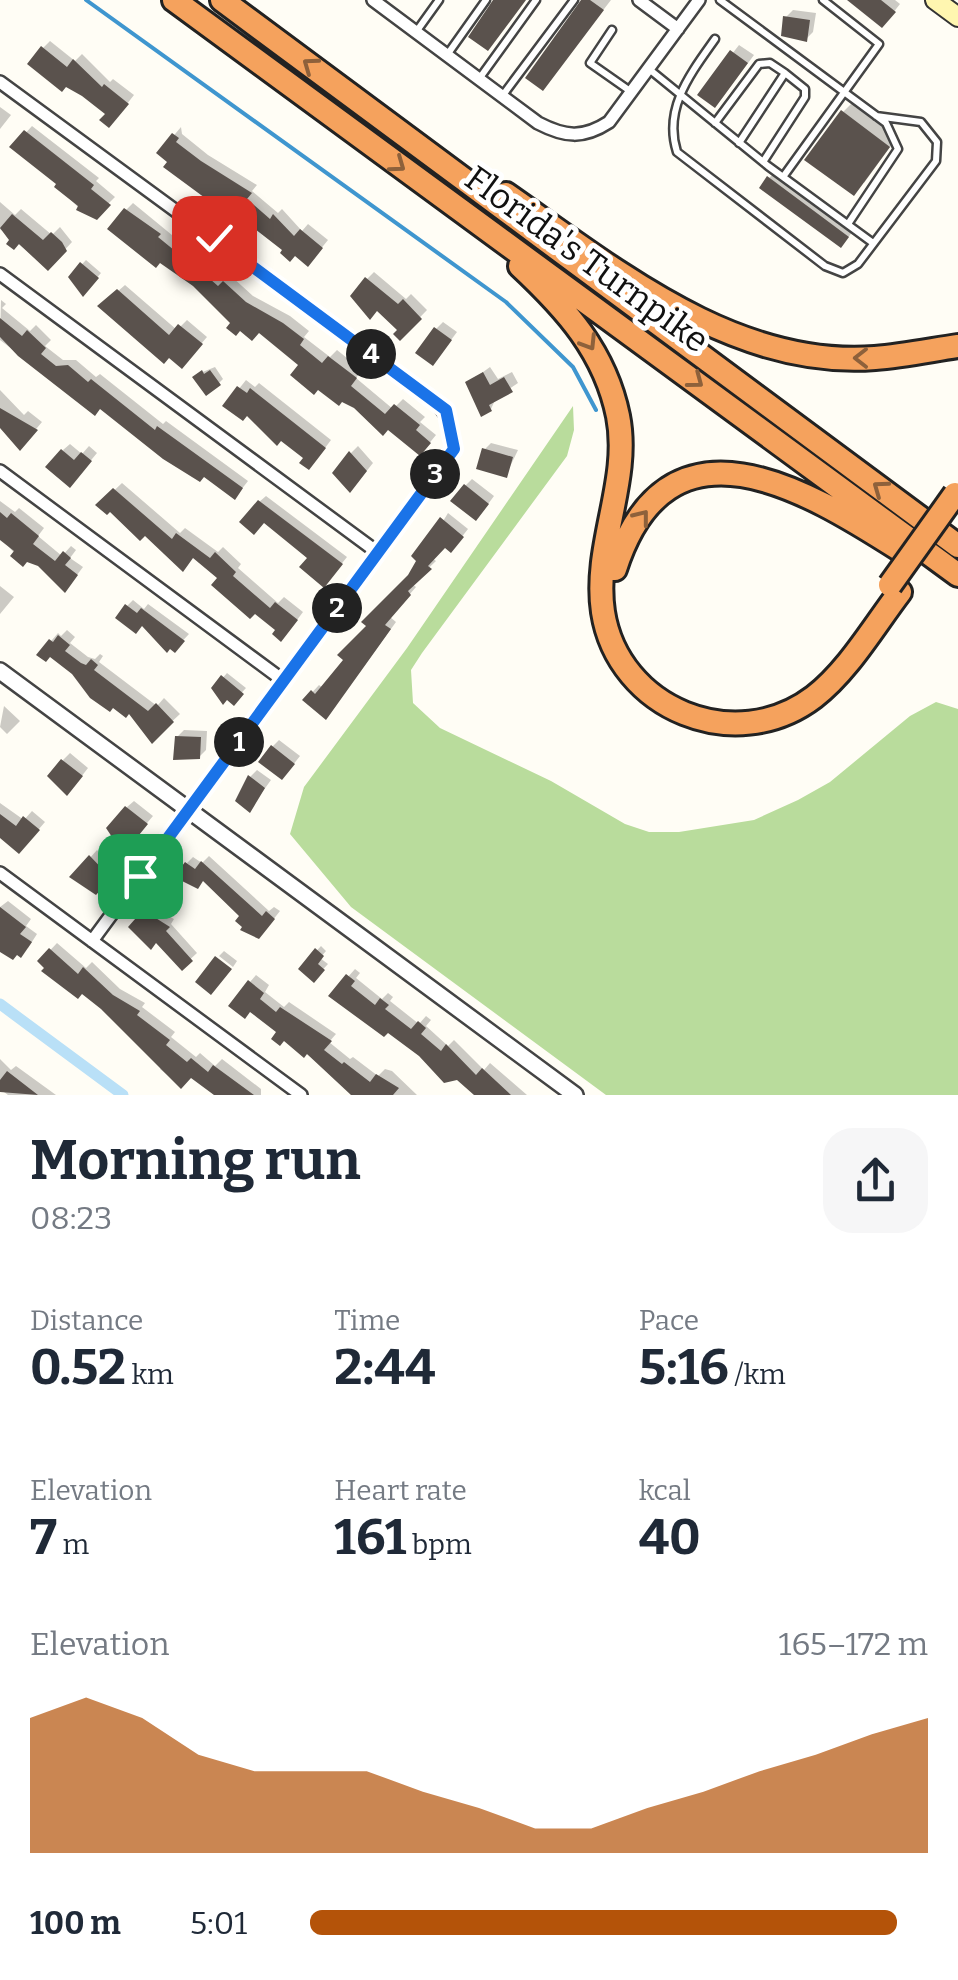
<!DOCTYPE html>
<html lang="en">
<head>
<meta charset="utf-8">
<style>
  :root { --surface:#fff; --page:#f6f6f7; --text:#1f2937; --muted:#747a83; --accent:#b45309 }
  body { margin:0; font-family:Bitter,serif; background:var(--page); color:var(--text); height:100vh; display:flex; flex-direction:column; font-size:38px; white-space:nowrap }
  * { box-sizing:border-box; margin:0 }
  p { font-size:32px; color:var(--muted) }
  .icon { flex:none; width:55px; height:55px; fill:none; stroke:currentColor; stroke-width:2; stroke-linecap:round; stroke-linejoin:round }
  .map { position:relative; height:1095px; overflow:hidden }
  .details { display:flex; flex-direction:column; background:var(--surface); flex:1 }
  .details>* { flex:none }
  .pin { position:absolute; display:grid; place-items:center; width:85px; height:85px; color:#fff; margin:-42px; border-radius:20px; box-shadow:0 5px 15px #0006 }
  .km { position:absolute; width:50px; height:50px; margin:-25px; border-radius:50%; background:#222; color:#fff; font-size:28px; line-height:50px; text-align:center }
  .round { display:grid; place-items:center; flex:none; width:105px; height:105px; border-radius:30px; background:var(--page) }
  .overview { display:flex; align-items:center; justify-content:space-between; height:170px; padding:0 30px }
  h1 { font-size:55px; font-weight:700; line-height:75px }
  .metrics { display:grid; grid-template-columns:repeat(3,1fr); gap:15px; height:170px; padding:10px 30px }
  .metrics div { display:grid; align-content:center }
  .metrics b { font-size:50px; font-weight:700 }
  .metrics small { font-size:28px; font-weight:400 }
  .metrics p { font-size:28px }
  .chart { height:280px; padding:20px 30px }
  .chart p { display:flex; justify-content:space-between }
  .chart svg { width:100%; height:180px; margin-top:10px; fill:var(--accent); opacity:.7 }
  ul { padding:0 30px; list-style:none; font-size:32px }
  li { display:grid; grid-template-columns:160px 120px 1fr; align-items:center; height:75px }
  li i { height:25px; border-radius:12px; background:var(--accent) }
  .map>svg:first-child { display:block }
  .forest { fill:#b9dc9c }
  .shadow { fill:#0003 }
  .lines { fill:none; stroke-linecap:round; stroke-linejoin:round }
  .stream { stroke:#3f96cf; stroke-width:4 }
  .canal { stroke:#b9e0f7; stroke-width:11 }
  .building { fill:#5a524d }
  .service-casing { stroke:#444; stroke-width:11 }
  .minor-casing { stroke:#444; stroke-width:16 }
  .tertiary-casing { stroke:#444; stroke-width:20 }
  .secondary-casing { stroke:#333; stroke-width:22 }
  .motorway-casing { stroke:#222; stroke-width:28 }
  .service { stroke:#fff; stroke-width:6 }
  .minor { stroke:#fff; stroke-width:11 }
  .tertiary { stroke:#fff; stroke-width:15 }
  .secondary { stroke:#fff6b0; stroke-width:18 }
  .motorway { stroke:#f5a25d; stroke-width:22 }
  .motorway-bridge-casing { stroke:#222; stroke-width:28; stroke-linecap:butt }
  .motorway-bridge { stroke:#f5a25d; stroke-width:22 }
  .oneway { stroke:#8e613b }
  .route-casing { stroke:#fff; stroke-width:20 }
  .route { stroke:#1a73e8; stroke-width:12 }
  .labels { text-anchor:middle; stroke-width:10; stroke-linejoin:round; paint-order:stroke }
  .street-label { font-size:35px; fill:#111; stroke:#fff }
</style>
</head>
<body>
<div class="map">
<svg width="958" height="1095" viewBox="0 0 958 1095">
  <rect width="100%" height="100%" fill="#fffdf5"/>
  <path class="forest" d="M573,406L574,430L567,456L422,653L411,670L413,703L440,728L551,781L625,824L649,832H679L754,820L798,800L830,782L910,716L936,702L958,709V1095H606L351,907L290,834L304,787L407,648Z"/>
  <path class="shadow" d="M582,0H611L543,88Z
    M849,0H895L900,4L889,18Z
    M793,10L816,13L813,32L806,39L786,17Z
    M50,41L75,61L82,54L110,82L113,79L134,95L116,118L43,48Z
    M739,45L754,55L722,98L701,94Z
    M853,102L898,136L864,183L843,112Z
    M0,107L11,115L0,129Z
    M32,126L99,178L96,181L115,197L96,216L84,213L58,187L60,184L13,147Z
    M181,127L182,134L208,155L257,185L252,191L278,213L282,209L302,231L308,224L328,240L315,256L286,250L159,153Z
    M776,171L854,229L848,238L769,178Z
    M0,202L15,215L21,209L52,235L60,227L72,242L48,268L0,229Z
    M133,203L189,249L192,245L212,260L208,264L227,281L231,276L253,296L290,316L309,331L304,337L330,357L337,350L362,370L356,378L393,409L403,399L425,417L420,422L436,435L427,446L342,399L260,330L233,322L126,210Z
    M86,260L101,273L83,294L71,276Z
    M374,272L406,299L411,294L427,310L400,338L401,330L377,309L367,279Z
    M125,285L177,330L187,320L207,337L188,359L101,306Z
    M1,300L6,304L2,308L30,331L36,325L51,340L45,346L63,360H76L96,377L100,374L163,424L166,421L248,481L241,490L100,407L95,412L0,340Z
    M443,322L457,332L439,356L436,329Z
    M215,367L223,379L219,383L200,373Z
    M490,367L498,379L512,372L518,383L496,398L491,409L468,383Z
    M246,380L255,387L259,383L331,440L316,460L248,413L226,405Z
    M0,390L24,415L28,411L42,422L26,441L0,426Z
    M491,443L518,450L506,475L484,450Z
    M70,444L82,454L89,446L97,453L77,477L63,450Z
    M358,446L373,463L357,483L351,453Z
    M472,479L494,496L483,511L465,486Z
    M122,483L180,533L185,528L218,552L223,547L241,564L238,568L278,603L284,597L303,612L288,632L279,630L194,556L99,505Z
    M266,496L347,557L330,578L264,520L259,502Z
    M0,501L15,512L19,508L44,528L38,536L62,556L71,546L76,550L70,558L83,567L71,583L39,564L28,560L24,564L0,537Z
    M448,513L468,529L457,543L445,545L432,558L436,561L412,584L416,587L390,617L396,622L332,710L306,699L319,685L323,688L410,576Z
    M0,586L14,597L0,614Z
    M133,600L144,609L148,604L189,634L175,649L127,606Z
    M67,630L75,637L70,643L88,657L95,659L100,654L103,656L99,662L157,706L164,698L180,714L152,740L129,711L87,687L50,654H40L58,633L61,636Z
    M227,673L246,688L233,702L214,688Z
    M4,706L20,721L7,734L0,727Z
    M184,730L207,731L206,750L199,757L177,737Z
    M279,740L300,756L289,770L272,747Z
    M70,753L88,768L74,786L63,760Z
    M257,770L271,780L250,809V777Z
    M134,801L153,816L136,836L127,807Z
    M0,803L24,820L32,811L45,822L26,844L0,836Z
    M97,850L116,869L103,885L73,877Z
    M209,856L269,911L274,907L280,911L265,930L242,916L187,863L193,857L202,863Z
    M8,901L31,919L26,926L37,934L28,948L0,947V907Z
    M150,906L174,919L171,924L197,953L182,967L157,940L131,927Z
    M57,943L86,968L92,962L120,989L145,1003L142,1007L175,1032L171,1037L196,1057L200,1053L215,1066L222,1059L261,1089V1095H215L191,1075L181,1086L160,1069L164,1064L82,991L40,961Z
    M321,946L326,951L320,958L328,964L314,979L301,968Z
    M224,951L237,961L233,967L219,956Z
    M355,969L360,973L356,978L382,999L388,993L393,997L390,1001L419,1024L426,1016L431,1020L426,1026L448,1046L454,1040L484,1070L490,1063L527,1095H478L458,1077L332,995Z
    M256,975L269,985L265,992L284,1007L289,1002L336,1034L329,1042L350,1059L353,1057L378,1076L385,1069L392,1071L417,1095H357L280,1032L250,982Z
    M0,1059L11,1070L16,1066L56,1095H8L0,1089Z"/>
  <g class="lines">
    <path class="stream" d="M86,0L506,302L573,367L596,410"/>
    <path class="canal" d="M0,1004L123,1095"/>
  </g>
  <path class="building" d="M493,0H526L488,51L468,37Z
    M581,0H590L604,10L543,91L525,78Z
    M847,0H881L896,12L882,28Z
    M783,16L810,20L807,42L781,36Z
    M41,46L67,67L73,59L102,87L104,84L129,104L109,128L99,120L105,114L82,96L66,87L62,92L27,64Z
    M730,50L748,63L715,108L697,95Z
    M841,110L890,147L854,196L804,160Z
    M24,130L94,185L91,189L111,205L97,220L76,210L78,206L54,187L56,184L9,147Z
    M172,133L179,138L176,142L201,161L252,193L247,199L270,219L273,214L294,236L300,229L323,248L308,267L295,256L290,262L280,253L282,250L242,219L239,223L163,167L167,162L156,153Z
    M767,176L849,237L841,248L759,188Z
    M124,208L161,234L158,237L180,255L184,251L207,268L203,273L218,286L223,281L246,302L283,323L304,339L300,345L322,363L328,356L357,378L351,386L385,414L394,404L420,425L416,430L431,443L420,456L388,430L383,436L354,408L342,402L339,406L318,390L314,395L290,375L298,365L259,333L252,341L240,331L236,336L226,328L230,323L193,286L160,263L156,268L107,229Z
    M12,214L43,240L51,232L62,242L67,251L48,271L19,244L14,250L6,244L9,240L0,228Z
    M80,262L99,278L83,297L68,277Z
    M365,277L398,304L403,299L422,319L400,341L393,334L397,330L377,311L370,320L350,296Z
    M117,289L169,335L178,324L203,344L182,369L169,358L164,364L97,306Z
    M0,318L22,336L27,330L46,348L41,354L56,366L68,365L88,382L91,379L155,430L157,426L243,488L235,500L204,477L200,482L163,459L100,409L95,416L18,356L0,337Z
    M434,327L452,340L433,366L415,353Z
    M202,370L204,374L210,370L221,385L206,396L192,377Z
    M483,372L490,385L504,377L513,392L489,405L492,411L481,417L465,382Z
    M237,386L247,393L250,388L326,448L309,470L299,463L303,458L281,441L277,446L247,416L243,421L222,406Z
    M0,408L38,430L20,451L0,428Z
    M482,448L513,457L507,478L476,469Z
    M61,449L74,460L81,452L92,461L70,488L45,467Z
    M349,451L367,471L350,493L332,473Z
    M464,484L489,504L476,521L450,501Z
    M113,488L172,539L176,533L210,558L215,552L236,572L233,576L270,608L275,602L298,620L281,642L272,634L275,630L255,614L250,619L211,585L217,578L193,558L183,572L145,536L140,541L110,512L107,515L95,505Z
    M258,500L343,564L324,588L299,567L307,558L264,523L254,535L239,522Z
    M0,512L7,518L11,513L39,536L33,544L55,561L63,551L71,558L65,565L78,575L65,593L38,566L27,562L23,567L10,556L14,551L0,540Z
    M440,517L464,537L451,553L445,548L428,566L432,569L408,591L411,595L385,625L391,629L326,720L302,700L311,690L315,694L343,660L337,655L366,626L361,622L408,575L416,561L411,556Z
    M125,604L137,613L141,608L185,641L175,653L170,649L167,653L142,626L136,634L115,618Z
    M58,635L70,645L65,651L81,663L86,665L91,659L98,665L94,670L148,711L156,703L174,722L152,744L129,714L126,718L113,708L110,712L90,698L72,674L50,657L46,662L36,655L49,639L53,642Z
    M221,675L244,694L234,706L227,700L223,705L211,688Z
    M175,736L201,737L200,759L173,760Z
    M271,745L295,764L282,780L258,762Z
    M61,759L83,776L67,796L47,776Z
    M248,775L265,788L250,813L235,801Z
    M125,806L148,824L130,846L123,840L118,846L106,828Z
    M0,814L16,826L23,816L40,830L19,854L0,838Z
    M89,855L111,878L96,895L69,877Z
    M201,861L262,916L266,911L275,919L259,939L240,930L242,927L235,921L239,916L203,881L198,889L174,877L185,862L195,869Z
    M0,907L26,927L20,934L32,942L21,958L17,955L13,960L0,952Z
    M143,910L170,927L166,931L193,961L182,971L156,943L151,950L128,927Z
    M49,948L78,974L83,967L113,995L140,1011L137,1015L170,1040L166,1045L187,1062L191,1058L208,1072L213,1065L254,1095H214L191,1078L181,1089L101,1009L82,994L78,999L41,971L44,968L37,961Z
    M315,948L324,956L318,964L325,970L314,983L298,969Z
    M215,956L232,969L211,995L195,982Z
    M346,974L355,981L351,986L375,1005L380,998L389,1005L385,1009L411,1029L418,1021L426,1028L421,1034L441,1051L446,1044L476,1075L482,1068L511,1095H474L457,1080L444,1083L419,1056L388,1033L384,1037L328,996Z
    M248,980L264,993L260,999L276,1012L280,1007L332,1041L324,1050L342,1064L344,1062L370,1082L376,1074L399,1088L393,1095H351L307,1054L304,1058L284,1041L280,1046L271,1039L276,1032L250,1012L245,1019L228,1006Z
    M7,1071L38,1095L0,1092V1080Z"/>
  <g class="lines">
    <defs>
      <path id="service" d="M720,0L886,123L898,149L848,224
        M612,30L590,63L630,91
        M416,32L439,0
        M715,39C691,73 663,108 677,152L825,266L843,273L858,264L936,161L937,142L921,122L876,116
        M447,55L486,0
        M649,69L768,166L873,243
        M479,79L536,0
        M503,95L574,0
        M715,123L759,64L770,63L785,73
        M739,143L785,73L805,89V97L763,162
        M783,177L879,44L823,0"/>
      <path id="minor" d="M373,0L538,123C565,137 583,139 609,122L699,0
        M639,0L678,29
        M0,82L427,395C448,412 452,423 454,449L92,941
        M0,274L377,552
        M0,471L284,681
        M0,873L301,1095"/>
      <path id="tertiary" d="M0,671L575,1095"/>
      <path id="secondary" d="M935,0L958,17"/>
      <path id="motorway" d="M174,0L958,575
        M222,0L958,546
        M506,194C614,269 734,369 875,358C903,356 931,350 958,346
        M520,266C566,309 605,352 618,416C631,481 593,546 603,612C618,709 735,757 814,697C848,671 874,626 900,592
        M615,569C668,405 805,489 902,551"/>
    </defs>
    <use href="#service" class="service-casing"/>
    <use href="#minor" class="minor-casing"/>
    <use href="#tertiary" class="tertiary-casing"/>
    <use href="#secondary" class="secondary-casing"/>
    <use href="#motorway" class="motorway-casing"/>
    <use href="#service" class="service"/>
    <use href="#minor" class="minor"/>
    <use href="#tertiary" class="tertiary"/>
    <use href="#secondary" class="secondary"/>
    <use href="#motorway" class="motorway"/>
    <defs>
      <path id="motorway-bridge" d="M890,585L955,494"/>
    </defs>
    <use href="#motorway-bridge" class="motorway-bridge-casing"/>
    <use href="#motorway-bridge" class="motorway-bridge"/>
  </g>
  <defs><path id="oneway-chevron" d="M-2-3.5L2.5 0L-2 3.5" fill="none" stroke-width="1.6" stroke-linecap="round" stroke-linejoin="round" transform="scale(2.5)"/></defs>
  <g class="oneway">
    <use href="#oneway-chevron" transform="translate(310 65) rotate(-144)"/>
    <use href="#oneway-chevron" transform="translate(398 165) rotate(36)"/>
    <use href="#oneway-chevron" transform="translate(589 343) rotate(58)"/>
    <use href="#oneway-chevron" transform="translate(861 358) rotate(-180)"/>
    <use href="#oneway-chevron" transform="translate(696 381) rotate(37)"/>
    <use href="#oneway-chevron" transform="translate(880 488) rotate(-144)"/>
    <use href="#oneway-chevron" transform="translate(642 517) rotate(-52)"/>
  </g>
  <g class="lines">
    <defs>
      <path id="route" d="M140,876L454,449L446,410L214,238"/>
    </defs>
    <use href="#route" class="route-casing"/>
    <use href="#route" class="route"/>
  </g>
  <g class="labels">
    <g class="street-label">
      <text transform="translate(587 259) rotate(36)" y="12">Florida's Turnpike</text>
    </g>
  </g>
</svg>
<div class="pin" style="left:140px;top:876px;background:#1e9e55"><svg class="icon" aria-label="arrive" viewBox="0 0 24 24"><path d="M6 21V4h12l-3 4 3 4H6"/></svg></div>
<div class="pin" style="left:214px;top:238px;background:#d93025"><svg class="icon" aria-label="check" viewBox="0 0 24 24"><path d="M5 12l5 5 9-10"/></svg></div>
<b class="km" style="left:239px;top:742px">1</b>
<b class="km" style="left:337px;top:608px">2</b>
<b class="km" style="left:435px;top:474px">3</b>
<b class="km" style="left:371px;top:354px">4</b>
</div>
<section class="details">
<div class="overview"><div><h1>Morning run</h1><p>08:23</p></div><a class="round"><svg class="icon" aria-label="share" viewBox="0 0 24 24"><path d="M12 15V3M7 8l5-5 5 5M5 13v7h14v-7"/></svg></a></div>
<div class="metrics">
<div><p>Distance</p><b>0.52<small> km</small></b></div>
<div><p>Time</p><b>2:44</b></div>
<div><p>Pace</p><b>5:16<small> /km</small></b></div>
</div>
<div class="metrics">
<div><p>Elevation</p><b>7<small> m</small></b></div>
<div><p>Heart rate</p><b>161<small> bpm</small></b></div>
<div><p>kcal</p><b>40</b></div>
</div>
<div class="chart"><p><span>Elevation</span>165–172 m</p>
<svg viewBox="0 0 160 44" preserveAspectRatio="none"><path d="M0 44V11L10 6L20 11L30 20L40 24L50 24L60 24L70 29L80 33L90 38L100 38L110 33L120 29L130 24L140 20L150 15L160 11V44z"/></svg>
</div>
<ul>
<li><b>100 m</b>5:01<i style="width:95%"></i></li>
</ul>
</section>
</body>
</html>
